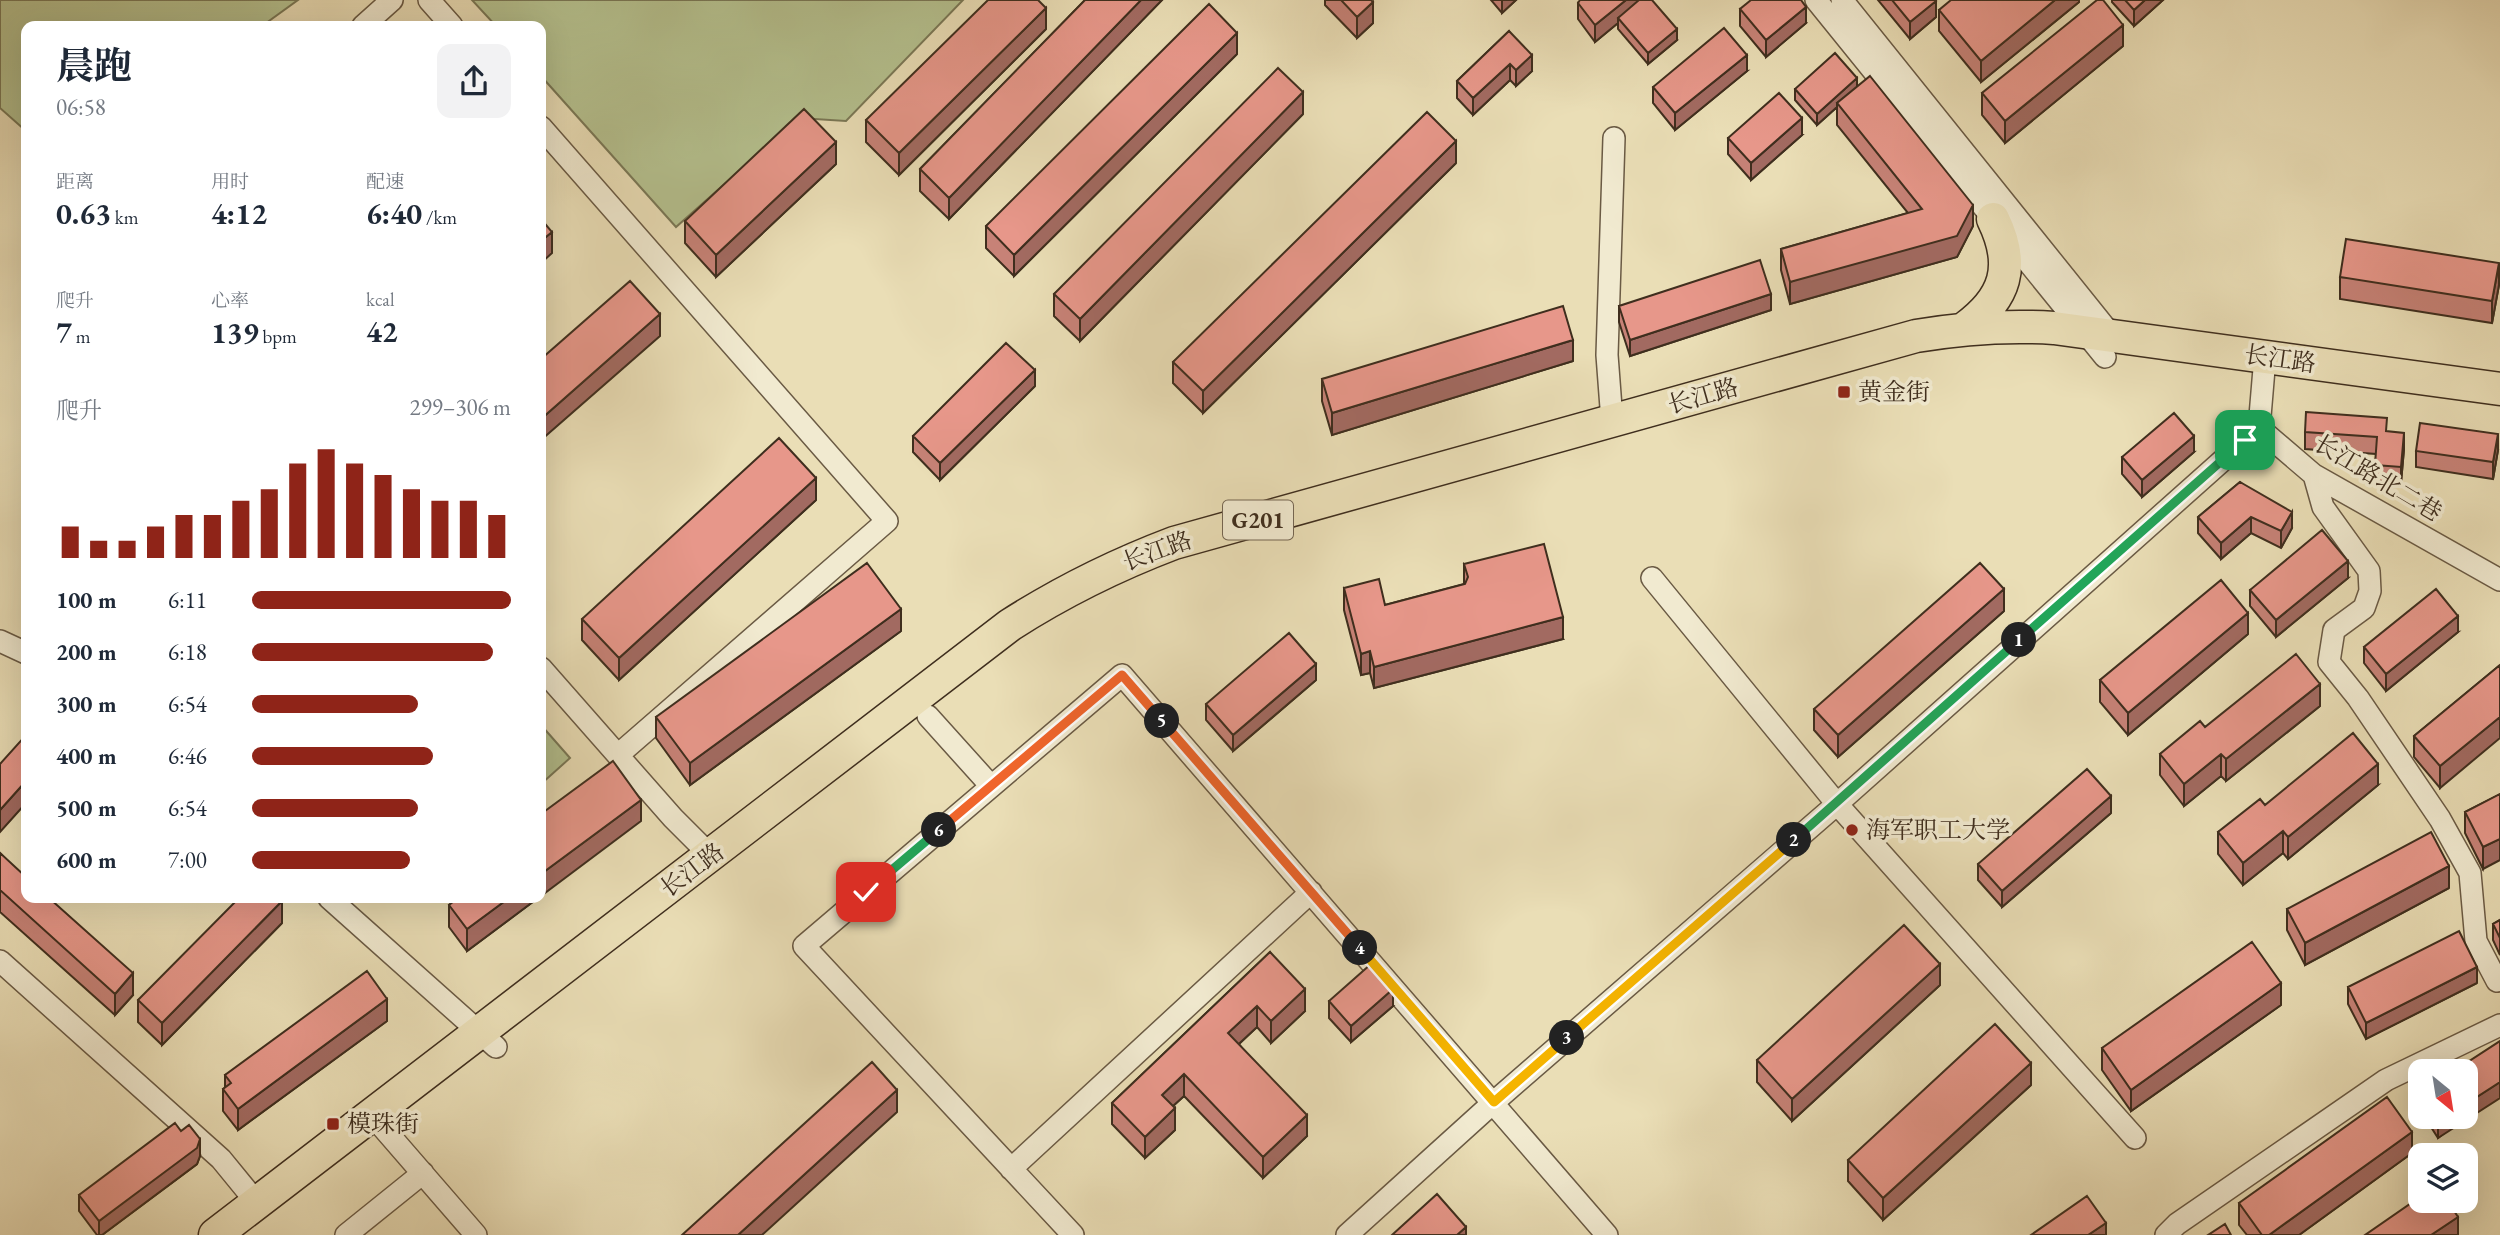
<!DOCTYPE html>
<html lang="zh">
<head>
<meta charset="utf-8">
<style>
  :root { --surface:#fff; --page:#f2f2f3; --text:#1f2937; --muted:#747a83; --accent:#8f2418 }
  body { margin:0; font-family:"EB Garamond","Noto Serif SC",serif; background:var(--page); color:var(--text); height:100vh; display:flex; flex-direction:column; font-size:26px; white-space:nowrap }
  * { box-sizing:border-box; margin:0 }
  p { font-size:23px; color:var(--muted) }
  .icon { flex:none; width:38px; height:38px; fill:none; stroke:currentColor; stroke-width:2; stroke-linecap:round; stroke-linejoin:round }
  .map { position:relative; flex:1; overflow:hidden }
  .sheet { position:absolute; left:21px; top:21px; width:525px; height:882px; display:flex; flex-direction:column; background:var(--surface); border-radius:14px; box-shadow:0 7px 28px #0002 }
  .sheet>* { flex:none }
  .needle { width:46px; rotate:150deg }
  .buttons { position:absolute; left:2408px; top:1059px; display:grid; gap:14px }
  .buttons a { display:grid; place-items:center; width:70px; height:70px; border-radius:14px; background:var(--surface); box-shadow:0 7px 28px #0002; font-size:35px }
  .pin { position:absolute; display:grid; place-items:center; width:60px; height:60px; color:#fff; margin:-30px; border-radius:14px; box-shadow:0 4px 10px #0006 }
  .km { position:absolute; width:35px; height:35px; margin:-18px; border-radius:50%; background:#222; color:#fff; font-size:19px; line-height:35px; text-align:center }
  .round { display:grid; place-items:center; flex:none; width:74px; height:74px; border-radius:14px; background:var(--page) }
  .summary { display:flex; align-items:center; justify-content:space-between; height:119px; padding:0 35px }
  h1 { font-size:38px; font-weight:700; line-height:52px }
  .figures { display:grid; grid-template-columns:repeat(3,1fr); gap:10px; height:119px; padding:7px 35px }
  .figures div { display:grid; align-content:center }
  .figures b { font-size:30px; font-weight:700 }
  .figures small { font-size:19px; font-weight:400 }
  .figures p { font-size:19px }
  .chart { height:196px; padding:14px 35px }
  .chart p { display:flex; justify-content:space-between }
  .chart svg { width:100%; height:126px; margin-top:7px; stroke:var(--accent); stroke-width:6 }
  ul { padding:0 35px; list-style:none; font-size:23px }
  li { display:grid; grid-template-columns:112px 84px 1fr; align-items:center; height:52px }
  li i { height:18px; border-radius:9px; background:var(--accent) }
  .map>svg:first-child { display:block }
  .green { fill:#b5c18f; stroke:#7a7856; stroke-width:2 }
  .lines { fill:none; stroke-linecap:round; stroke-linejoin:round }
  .minor-casing { stroke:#6a5a44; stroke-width:24 }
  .highway-casing { stroke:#3f2e1e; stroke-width:35 }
  .minor { stroke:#f1ead0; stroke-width:21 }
  .highway { stroke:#eadeb6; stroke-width:32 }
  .wall { fill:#c78277; stroke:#3f2e1e; stroke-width:2 }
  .shaded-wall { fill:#a26a61; stroke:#3f2e1e; stroke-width:2 }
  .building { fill:#e7978a; stroke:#3f2e1e; stroke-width:2 }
  .split-1-casing { stroke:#fff; stroke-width:14 }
  .split-2-casing { stroke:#fff; stroke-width:14 }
  .split-3-casing { stroke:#fff; stroke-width:14 }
  .split-4-casing { stroke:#fff; stroke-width:14 }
  .split-5-casing { stroke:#fff; stroke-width:14 }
  .split-6-casing { stroke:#fff; stroke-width:14 }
  .split-7-casing { stroke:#fff; stroke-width:14 }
  .split-1 { stroke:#22a559; stroke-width:9 }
  .split-2 { stroke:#22a559; stroke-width:9 }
  .split-3 { stroke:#f5b400; stroke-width:9 }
  .split-4 { stroke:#f5b400; stroke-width:9 }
  .split-5 { stroke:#f0652b; stroke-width:9 }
  .split-6 { stroke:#f0652b; stroke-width:9 }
  .split-7 { stroke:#22a559; stroke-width:9 }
  .poi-dot { fill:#8f2418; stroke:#f1ead0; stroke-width:2.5 }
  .labels { text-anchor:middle; stroke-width:7; stroke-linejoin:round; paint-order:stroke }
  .shield { fill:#f1ead0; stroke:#746653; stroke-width:2 }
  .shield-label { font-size:23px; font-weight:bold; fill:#3f2e1e }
  .street-label { font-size:24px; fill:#3f2e1e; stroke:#f1ead0 }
  .poi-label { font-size:24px; fill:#3f2e1e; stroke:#f1ead0; text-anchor:start }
</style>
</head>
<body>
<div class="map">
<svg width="2500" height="1235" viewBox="0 0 2500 1235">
  <rect width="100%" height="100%" fill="#eadeb6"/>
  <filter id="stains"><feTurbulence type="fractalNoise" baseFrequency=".00286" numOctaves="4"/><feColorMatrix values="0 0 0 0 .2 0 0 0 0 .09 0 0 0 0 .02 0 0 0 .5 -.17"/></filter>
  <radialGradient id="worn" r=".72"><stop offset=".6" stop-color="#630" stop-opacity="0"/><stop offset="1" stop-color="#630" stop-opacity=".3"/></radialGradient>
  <path class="green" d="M0,0H298L262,26H26V131L0,108Z
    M472,0H963L846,121L799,118L676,227L541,76V26H496Z
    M541,725L570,758L541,784Z"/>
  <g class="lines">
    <defs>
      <path id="minor" d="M429,0L452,26
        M1816,0L2105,357
        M1842,0L2112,336L2110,342
        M363,26L392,0
        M541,127L887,521L618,755
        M2265,357L2259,428L2314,475L2500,580
        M1612,421L1607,355L1614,138
        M2314,475L2323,507L2369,571L2370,591L2364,608L2334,630L2329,662L2358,698L2440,819L2470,873L2476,941L2497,981
        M1652,578L1837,804L2135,1138
        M0,641L26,653
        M541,668L673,818L710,855
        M928,716L991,786
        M329,898L496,1047
        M0,961L221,1159L257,1203
        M372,1115L476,1235
        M1011,1169L1311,892
        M346,1235L423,1173
        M1073,1235L804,946L1122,675L1607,1235
        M1347,1235L1494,1102L1837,804L2259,428
        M2166,1235L2177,1224L2386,1080L2500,1025"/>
      <path id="highway" d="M1965,328C2006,298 2016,266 1993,219
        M215,1235L1010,625C1063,591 1116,565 1174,543L1916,336C1963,328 2007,325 2054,328L2500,389"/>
    </defs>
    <use href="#minor" class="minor-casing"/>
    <use href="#highway" class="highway-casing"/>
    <use href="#minor" class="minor"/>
    <use href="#highway" class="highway"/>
  </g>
  <path class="wall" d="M1085,0H1162L949,219L920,191V169Z
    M1325,0H1371L1373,23L1357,38L1325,5Z
    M1491,0H1516L1502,13Z
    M1878,0H1935L1936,17L1910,39Z
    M2079,0V2L1981,82L1939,31V10Z
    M2112,0H2163L2134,26L2112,2Z
    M1578,3L1677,40L1648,64L1618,29V23L1595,42L1578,19Z
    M1740,9L1806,23L1766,57L1740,26Z
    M1046,29L899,175L866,142V120Z
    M1509,31L1532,71L1516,86L1510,80L1473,115L1457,98V81Z
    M2123,46L2005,143L1982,115V93Z
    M1237,54L1014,276L986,248V226Z
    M1747,71L1675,130L1653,103V87Z
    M1857,87L1973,226L1957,257L1790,304L1781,270V249L1908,213L1837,125V107L1817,125L1795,100V89Z
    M1303,114L1080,341L1054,316V294Z
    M1802,135L1751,180L1728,154V138Z
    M1456,163L1203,413L1173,383V362Z
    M836,164L716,277L685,243V221Z
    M2340,277L2499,285L2492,323L2340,299Z
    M1619,306L1771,310L1630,356L1619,322Z
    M1573,361L1332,435L1322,401V379Z
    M1035,386L940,480L913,452V436Z
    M2305,432H2387L2404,449L2401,483L2375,481L2376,454L2305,449Z
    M2498,450L2493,479L2416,467V451Z
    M2194,452L2142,497L2122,474V457Z
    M2240,482L2292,528L2281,548L2251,533L2221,559L2198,533V517Z
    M816,500L619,680L582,640V619Z
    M1464,564L1563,639L1374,688L1370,673L1361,675L1344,610V588L1385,605L1464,584Z
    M2348,578L2276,637L2250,606V590Z
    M2004,611L1838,757L1814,730V709Z
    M901,631L690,785L656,738V717Z
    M2458,632L2386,691L2364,663V647Z
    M2248,634L2128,735L2100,702V680Z
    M2500,665L2440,788L2414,757V736Z
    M1316,680L1233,751L1206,720V704Z
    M2320,706L2226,781L2221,776L2184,806L2160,775V754L2205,727Z
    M2378,785L2288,859L2283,853L2243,885L2218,854V832L2265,805Z
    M2500,794L2483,869L2465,833V812Z
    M2111,813L2002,907L1978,880V864Z
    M0,853L133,995L115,1015L0,912Z
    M2449,888L2305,965L2287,930V909Z
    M452,898H538L467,951L449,927V905L453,902Z
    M2500,920V955L2493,940V924Z
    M282,923L162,1045L138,1022V1000Z
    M1270,952L1305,1011L1271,1043L1257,1027L1239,1044L1307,1136L1263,1178L1184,1096L1173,1106L1175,1130L1145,1158L1112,1124V1103Z
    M2477,983L2366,1039L2348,1004V987Z
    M1940,985L1792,1121L1757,1082V1060Z
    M1329,1001L1393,1006L1351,1042L1329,1018Z
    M2281,1005L2131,1111L2102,1070V1048Z
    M387,1021L238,1130L223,1111V1089L225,1088V1075Z
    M2031,1085L1883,1220L1848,1181V1160Z
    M2424,1116H2466L2438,1138Z
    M2412,1153L2299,1235H2247L2239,1225V1203Z
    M200,1156L197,1164L102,1235H97L79,1211V1195Z"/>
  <path class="shaded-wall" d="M1141,0H1162L949,219V198Z
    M1502,0H1516L1502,13Z
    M1626,0H1645L1618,18V23L1595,42V25Z
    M2055,0H2079V2L1981,82V61Z
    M2145,0H2163L2134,26V10Z
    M1936,1V17L1910,39V22Z
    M1373,2V23L1357,38V17Z
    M1806,7V23L1766,57V40Z
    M1046,8V29L899,175V153Z
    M2123,25V46L2005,143V121Z
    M1677,29V40L1648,64V53Z
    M1237,33V54L1014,276V255Z
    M1532,55V71L1516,86V70Z
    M1747,55V71L1675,130V113Z
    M1510,64V80L1473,115V98Z
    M1857,78V89L1837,103V107L1817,125V114Z
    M1303,92V114L1080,341V319Z
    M1802,118V135L1751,180V163Z
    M1456,141V163L1203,413V391Z
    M836,142V164L716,277V255Z
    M1973,205V226L1957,257L1790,304V282Z
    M552,232V253L541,263V241Z
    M2499,263V285L2492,323V301Z
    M1771,294V310L1630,356V340Z
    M660,314V336L541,440V419Z
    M1573,340V361L1332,435V413Z
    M1035,370V386L940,480V463Z
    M2404,433V449L2401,483V467Z
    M2498,434V450L2493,479V462Z
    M2194,436V452L2142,497V480Z
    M816,478V500L619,680V658Z
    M2292,512V528L2281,548V531Z
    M2251,517V533L2221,559V543Z
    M2348,561V578L2276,637V620Z
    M2004,589V611L1838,757V735Z
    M901,609V631L690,785V763Z
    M2248,613V634L2128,735V713Z
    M2458,616V632L2386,691V674Z
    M1563,617V639L1374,688V667Z
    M1370,651V673L1361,675V654Z
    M1316,664V680L1233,751V735Z
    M2320,684V706L2226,781V759Z
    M2500,717V738L2440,788V766Z
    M2221,754V776L2184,806V784Z
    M2378,764V785L2288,859V837Z
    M26,781V803L0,832V810Z
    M2111,796V813L2002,907V891Z
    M641,800V821L541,896V874Z
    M2283,831V853L2243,885V863Z
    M2500,839V860L2483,869V847Z
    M2449,866V888L2305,965V943Z
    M509,898H538L467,951V929Z
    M282,901V923L162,1045V1023Z
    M1940,964V985L1792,1121V1099Z
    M2477,967V983L2366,1039V1023Z
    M133,973V995L115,1015V994Z
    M2281,983V1005L2131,1111V1090Z
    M1305,989V1011L1271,1043V1021Z
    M1393,989V1006L1351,1042V1026Z
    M387,999V1021L238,1130V1109Z
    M1257,1006V1027L1228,1054V1033Z
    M2031,1063V1085L1883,1220V1198Z
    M1184,1074V1096L1162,1116V1095Z
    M2500,1082V1098L2438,1138V1122L2446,1116H2466V1104Z
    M897,1090V1112L762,1235H738Z
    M1175,1108V1130L1145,1158V1137Z
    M1307,1115V1136L1263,1178V1157Z
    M2412,1132V1153L2299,1235H2269Z
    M200,1139V1156L197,1164L102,1235H99V1221Z
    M2458,1217V1235H2431Z
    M2106,1223V1235H2088Z
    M1466,1227V1235H1457Z"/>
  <path class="building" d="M988,0H1038L1046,8L899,153L866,120Z
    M1085,0H1141L949,198L920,169Z
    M1341,0H1371L1373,2L1357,17Z
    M1580,0H1626L1595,25L1578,3Z
    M1639,0H1652L1677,29L1648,53L1618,18Z
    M1751,0H1801L1806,7L1766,40L1740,9Z
    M1892,0H1935L1936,1L1910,22Z
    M1951,0H2055L1981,61L1939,10Z
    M2097,0H2103L2123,25L2005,121L1982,93Z
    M2125,0H2145L2134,10Z
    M1209,4L1237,33L1014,255L986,226Z
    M1724,28L1747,55L1675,113L1653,87Z
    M1509,31L1532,55L1516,70L1510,64L1473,98L1457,81Z
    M1835,53L1857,78L1817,114L1795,89Z
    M1278,68L1303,92L1080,319L1054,294Z
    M1870,76L1973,205L1957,236L1790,282L1781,249L1922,209L1837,103Z
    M1779,93L1802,118L1751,163L1728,138Z
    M804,109L836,142L716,255L685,221Z
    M1427,112L1456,141L1203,391L1173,362Z
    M541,219L552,232L541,241Z
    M2346,239L2499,263L2492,301L2340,277Z
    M1760,260L1771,294L1630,340L1619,306Z
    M630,281L660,314L541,419V359Z
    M1563,306L1573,340L1332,413L1322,379Z
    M1006,343L1035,370L940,463L913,436Z
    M2306,412L2387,418L2386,431L2404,433L2401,467L2375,465L2377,437L2305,432Z
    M2174,413L2194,436L2142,480L2122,457Z
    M2420,423L2498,434L2493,462L2416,451Z
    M779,438L816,478L619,658L582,619Z
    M2240,482L2292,512L2281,531L2251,517L2221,543L2198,517Z
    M2322,530L2348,561L2276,620L2250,590Z
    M1544,544L1563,617L1374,667L1370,651L1361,654L1344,588L1379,579L1385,605L1465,584L1468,577L1464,564Z
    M867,563L901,609L690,763L656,717Z
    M1980,563L2004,589L1838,735L1814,709Z
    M2221,580L2248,613L2128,713L2100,680Z
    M2436,589L2458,616L2386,674L2364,647Z
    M1289,633L1316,664L1233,735L1206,704Z
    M2296,654L2320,684L2226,759L2221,754L2184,784L2160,754L2200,721L2205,727Z
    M2500,665V717L2440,766L2414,736Z
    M2353,733L2378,764L2288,837L2283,831L2243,863L2218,832L2260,799L2265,805Z
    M26,735V781L0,810V764Z
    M613,761L641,800L541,874V814Z
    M2087,769L2111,796L2002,891L1978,864Z
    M2500,794V839L2483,847L2465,812Z
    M2431,832L2449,866L2305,943L2287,909Z
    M0,853L26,877V898H49L133,973L115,994L0,890Z
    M239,898H278L282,901L162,1023L138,1000Z
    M458,898H509L467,929L449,905Z
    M2500,920V938L2493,924Z
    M1904,925L1940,964L1792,1099L1757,1060Z
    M2459,931L2477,967L2366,1023L2348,987Z
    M2252,942L2281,983L2131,1090L2102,1048Z
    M1270,952L1305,989L1271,1021L1257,1006L1228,1033L1307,1115L1263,1157L1184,1074L1162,1095L1175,1108L1145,1137L1112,1103Z
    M1371,964L1393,989L1351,1026L1329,1001Z
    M367,971L387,999L238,1109L223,1089L231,1083L225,1075Z
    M1995,1024L2031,1063L1883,1198L1848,1160Z
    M2500,1041V1082L2466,1104V1071H2454Z
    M872,1062L897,1090L738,1235H682Z
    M2387,1097L2412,1132L2269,1235H2262L2239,1203Z
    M2435,1116H2446L2438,1122Z
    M175,1123L181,1131L189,1125L200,1139L197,1148L99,1221L79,1195Z
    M1437,1194L1466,1227L1457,1235H1392Z
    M2087,1196L2106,1223L2088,1235H2031Z
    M2420,1197V1200H2447L2458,1217L2431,1235H2365Z
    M2225,1224L2231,1235H2208Z"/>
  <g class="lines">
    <defs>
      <path id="split-1" d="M2019,640L2245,440"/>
      <path id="split-2" d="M1794,840L2019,640"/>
      <path id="split-3" d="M1567,1038L1794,840"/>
      <path id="split-4" d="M1360,948L1494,1102L1567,1038"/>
      <path id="split-5" d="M1162,721L1360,948"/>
      <path id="split-6" d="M939,830L1122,675L1162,721"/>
      <path id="split-7" d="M866,892L939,830"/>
    </defs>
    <use href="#split-1" class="split-1-casing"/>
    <use href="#split-2" class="split-2-casing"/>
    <use href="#split-3" class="split-3-casing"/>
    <use href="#split-4" class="split-4-casing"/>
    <use href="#split-5" class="split-5-casing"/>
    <use href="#split-6" class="split-6-casing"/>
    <use href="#split-7" class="split-7-casing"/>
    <use href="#split-1" class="split-1"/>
    <use href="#split-2" class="split-2"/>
    <use href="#split-3" class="split-3"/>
    <use href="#split-4" class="split-4"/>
    <use href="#split-5" class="split-5"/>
    <use href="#split-6" class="split-6"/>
    <use href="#split-7" class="split-7"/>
  </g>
  <g class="poi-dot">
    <rect x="1837" y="385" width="14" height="14" rx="3.5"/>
    <circle cx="1852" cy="830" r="7"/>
    <rect x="326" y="1117" width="14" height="14" rx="3.5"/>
  </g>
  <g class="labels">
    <rect class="shield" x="1223" y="500.5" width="70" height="39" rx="5"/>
    <g class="shield-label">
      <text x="1258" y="528">G201</text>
    </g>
    <g class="street-label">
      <text transform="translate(2280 359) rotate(8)" y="8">长江路</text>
      <text transform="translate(1703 396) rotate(-16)" y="8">长江路</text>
      <text transform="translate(2378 478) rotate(31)" y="8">长江路北二巷</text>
      <text transform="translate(1157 551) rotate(-20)" y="8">长江路</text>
      <text transform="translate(692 870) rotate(-37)" y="8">长江路</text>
    </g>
    <g class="poi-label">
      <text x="1858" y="400">黄金街</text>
      <text x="1866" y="838">海军职工大学</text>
      <text x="347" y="1132">模珠街</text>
    </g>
  </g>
  <rect width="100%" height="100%" filter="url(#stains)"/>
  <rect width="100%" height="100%" fill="url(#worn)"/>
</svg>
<div class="buttons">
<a><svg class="needle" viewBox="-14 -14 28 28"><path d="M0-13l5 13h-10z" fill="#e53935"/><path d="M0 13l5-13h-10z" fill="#747a83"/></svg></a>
<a><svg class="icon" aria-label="layers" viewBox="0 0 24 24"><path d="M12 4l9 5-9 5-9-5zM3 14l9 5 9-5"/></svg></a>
</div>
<div class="pin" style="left:2245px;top:440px;background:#1e9e55"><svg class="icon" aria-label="arrive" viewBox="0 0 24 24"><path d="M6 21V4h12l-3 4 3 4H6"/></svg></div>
<div class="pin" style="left:866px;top:892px;background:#d93025"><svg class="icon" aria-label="check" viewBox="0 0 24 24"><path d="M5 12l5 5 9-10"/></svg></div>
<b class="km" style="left:2019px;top:640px">1</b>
<b class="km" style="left:1794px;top:840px">2</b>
<b class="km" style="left:1567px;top:1038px">3</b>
<b class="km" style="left:1360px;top:948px">4</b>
<b class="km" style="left:1162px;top:721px">5</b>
<b class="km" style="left:939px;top:830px">6</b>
<section class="sheet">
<div class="summary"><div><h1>晨跑</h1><p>06:58</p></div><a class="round"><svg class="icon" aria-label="share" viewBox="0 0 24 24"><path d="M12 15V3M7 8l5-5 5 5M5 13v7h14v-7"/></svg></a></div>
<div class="figures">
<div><p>距离</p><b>0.63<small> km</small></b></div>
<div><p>用时</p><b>4:12</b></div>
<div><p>配速</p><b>6:40<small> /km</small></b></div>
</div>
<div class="figures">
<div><p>爬升</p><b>7<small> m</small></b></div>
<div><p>心率</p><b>139<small> bpm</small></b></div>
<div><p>kcal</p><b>42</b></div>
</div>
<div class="chart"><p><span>爬升</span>299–306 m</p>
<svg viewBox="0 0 160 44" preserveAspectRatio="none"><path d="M5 44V33M15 44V38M25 44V38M35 44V33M45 44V29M55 44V29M65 44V24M75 44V20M85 44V11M95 44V6M105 44V11M115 44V15M125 44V20M135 44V24M145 44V24M155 44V29"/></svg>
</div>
<ul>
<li><b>100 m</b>6:11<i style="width:100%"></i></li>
<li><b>200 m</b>6:18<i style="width:93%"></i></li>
<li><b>300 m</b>6:54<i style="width:64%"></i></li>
<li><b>400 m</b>6:46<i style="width:70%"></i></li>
<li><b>500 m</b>6:54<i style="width:64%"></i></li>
<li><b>600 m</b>7:00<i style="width:61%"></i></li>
</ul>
</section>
</div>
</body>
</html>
